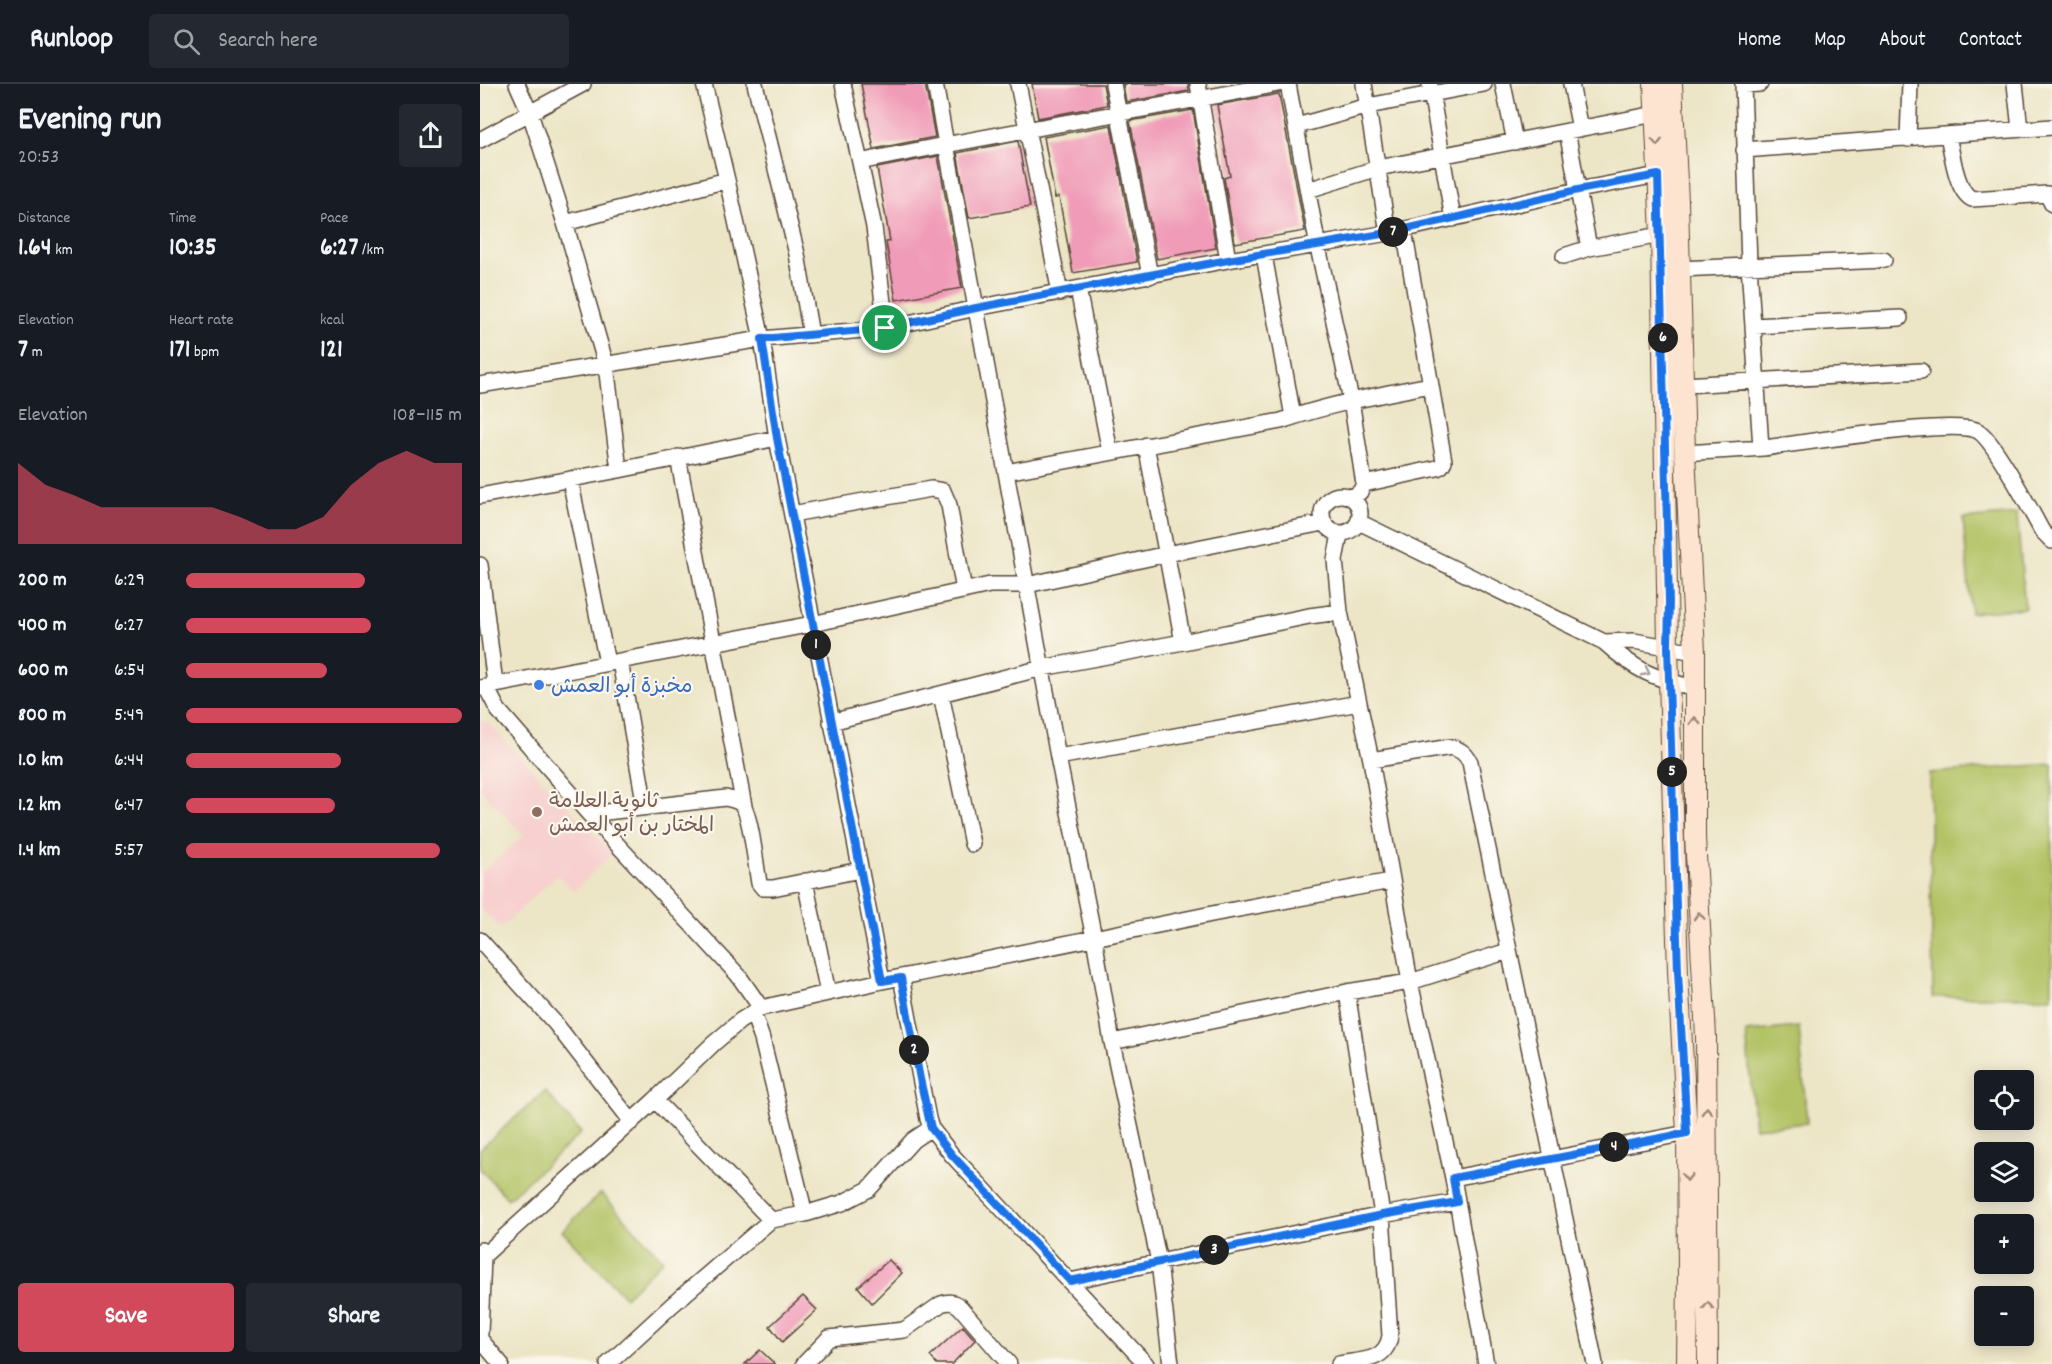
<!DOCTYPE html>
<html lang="en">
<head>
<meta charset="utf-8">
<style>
  :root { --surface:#171b24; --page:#242831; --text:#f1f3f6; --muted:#9ea1a6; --line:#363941; --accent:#d1495b }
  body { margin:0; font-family:Dekko,"Playpen Sans Arabic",sans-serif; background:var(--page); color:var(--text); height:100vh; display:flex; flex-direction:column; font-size:22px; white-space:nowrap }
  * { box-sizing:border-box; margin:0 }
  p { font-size:20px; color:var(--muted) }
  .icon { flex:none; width:33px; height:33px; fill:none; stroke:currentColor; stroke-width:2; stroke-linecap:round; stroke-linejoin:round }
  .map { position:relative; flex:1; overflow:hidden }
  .panel { display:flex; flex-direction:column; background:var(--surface); width:480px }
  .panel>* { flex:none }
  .buttons { position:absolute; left:1494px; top:986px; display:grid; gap:12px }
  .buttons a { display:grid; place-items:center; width:60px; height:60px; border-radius:6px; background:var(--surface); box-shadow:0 3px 15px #0003; font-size:30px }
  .pin { position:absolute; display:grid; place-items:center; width:51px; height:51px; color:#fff; margin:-26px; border:3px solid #fff; border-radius:50%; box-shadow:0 2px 6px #0007 }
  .km { position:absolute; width:30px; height:30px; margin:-15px; border-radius:50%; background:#222; color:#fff; font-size:16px; line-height:30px; text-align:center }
  .round { display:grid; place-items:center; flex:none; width:63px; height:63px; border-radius:6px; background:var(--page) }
  .summary { display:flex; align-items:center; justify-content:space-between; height:102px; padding:0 18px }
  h1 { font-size:33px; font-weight:700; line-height:45px }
  .figures { display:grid; grid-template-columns:repeat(3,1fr); gap:9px; height:102px; padding:6px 18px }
  .figures div { display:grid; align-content:center }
  .figures b { font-size:26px; font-weight:700 }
  .figures small { font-size:16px; font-weight:400 }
  .figures p { font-size:16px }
  .chart { height:168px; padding:12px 18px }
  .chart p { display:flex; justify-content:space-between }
  .chart svg { width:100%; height:108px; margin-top:6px; fill:var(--accent); opacity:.7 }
  .primary-button { display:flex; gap:12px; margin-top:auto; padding:12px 18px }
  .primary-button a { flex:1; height:69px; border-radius:6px; background:var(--accent); color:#fff; font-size:24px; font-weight:700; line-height:69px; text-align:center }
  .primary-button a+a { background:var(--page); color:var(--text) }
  ul { padding:0 18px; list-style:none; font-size:20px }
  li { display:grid; grid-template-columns:96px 72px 1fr; align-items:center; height:45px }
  li i { height:15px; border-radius:8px; background:var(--accent) }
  header { display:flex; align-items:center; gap:36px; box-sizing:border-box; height:84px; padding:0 30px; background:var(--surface); border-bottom:2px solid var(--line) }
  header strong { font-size:28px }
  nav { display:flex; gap:33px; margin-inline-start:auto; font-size:21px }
  .search { width:420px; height:54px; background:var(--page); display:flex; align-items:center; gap:15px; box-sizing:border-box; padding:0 21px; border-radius:6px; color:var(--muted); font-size:22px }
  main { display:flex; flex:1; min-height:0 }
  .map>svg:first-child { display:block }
  .built { fill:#f7d0cf }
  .pitch { fill:#b2c265; stroke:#767642; stroke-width:1.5 }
  .building { fill:#f09bb8 }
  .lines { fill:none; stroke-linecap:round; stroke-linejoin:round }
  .minor-casing { stroke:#564637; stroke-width:18 }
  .secondary-casing { stroke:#564637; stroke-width:22 }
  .minor { stroke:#fff; stroke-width:15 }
  .secondary { stroke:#fde4d0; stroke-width:20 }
  .oneway { stroke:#9c8777 }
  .oneway2 { stroke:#a79f9a }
  .route-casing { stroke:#fff; stroke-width:12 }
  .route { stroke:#1a73e8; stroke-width:8 }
  .shop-dot { fill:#3f7fe0; stroke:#fbf7ec; stroke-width:2 }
  .education-dot { fill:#8d6e63; stroke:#fbf7ec; stroke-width:2 }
  .labels { text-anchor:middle; stroke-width:4.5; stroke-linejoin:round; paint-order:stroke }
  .shop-label { font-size:21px; fill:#366cbe; stroke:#fbf7ec; text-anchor:start }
  .education-label { font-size:21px; fill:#785e54; stroke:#fbf7ec; text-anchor:start }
</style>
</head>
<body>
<header>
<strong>Runloop</strong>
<div class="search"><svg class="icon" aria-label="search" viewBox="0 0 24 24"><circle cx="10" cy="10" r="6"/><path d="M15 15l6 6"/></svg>Search here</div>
<nav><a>Home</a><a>Map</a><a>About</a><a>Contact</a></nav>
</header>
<main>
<section class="panel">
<div class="summary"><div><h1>Evening run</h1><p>20:53</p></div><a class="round"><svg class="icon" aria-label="share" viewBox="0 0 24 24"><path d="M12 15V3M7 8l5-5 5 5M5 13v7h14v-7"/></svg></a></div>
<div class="figures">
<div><p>Distance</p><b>1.64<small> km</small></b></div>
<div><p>Time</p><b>10:35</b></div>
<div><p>Pace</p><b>6:27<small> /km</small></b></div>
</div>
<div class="figures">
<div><p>Elevation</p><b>7<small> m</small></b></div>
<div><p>Heart rate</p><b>171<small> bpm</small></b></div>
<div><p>kcal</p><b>121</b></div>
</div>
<div class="chart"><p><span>Elevation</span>108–115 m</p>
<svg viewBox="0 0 160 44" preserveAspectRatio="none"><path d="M0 44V11L10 20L20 24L30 29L40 29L50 29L60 29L70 29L80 33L90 38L100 38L110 33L120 20L130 11L140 6L150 11L160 11V44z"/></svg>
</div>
<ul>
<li><b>200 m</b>6:29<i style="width:65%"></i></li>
<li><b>400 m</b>6:27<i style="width:67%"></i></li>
<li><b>600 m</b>6:54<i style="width:51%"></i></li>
<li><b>800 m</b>5:49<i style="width:100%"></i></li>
<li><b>1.0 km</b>6:44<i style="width:56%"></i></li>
<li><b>1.2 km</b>6:47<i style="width:54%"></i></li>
<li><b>1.4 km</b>5:57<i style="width:92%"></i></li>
</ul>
<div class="primary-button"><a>Save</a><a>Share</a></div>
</section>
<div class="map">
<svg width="1572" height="1280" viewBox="0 0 1572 1280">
  <rect width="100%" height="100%" fill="#fbf7ec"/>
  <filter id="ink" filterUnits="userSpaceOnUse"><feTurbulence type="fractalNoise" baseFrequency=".0167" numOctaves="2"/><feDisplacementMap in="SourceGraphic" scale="12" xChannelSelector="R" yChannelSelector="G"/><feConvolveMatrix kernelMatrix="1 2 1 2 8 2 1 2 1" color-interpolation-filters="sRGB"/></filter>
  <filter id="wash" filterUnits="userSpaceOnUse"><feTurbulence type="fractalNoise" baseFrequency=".008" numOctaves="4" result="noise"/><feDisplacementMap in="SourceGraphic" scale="24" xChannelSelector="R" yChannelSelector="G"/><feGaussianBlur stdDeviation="1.35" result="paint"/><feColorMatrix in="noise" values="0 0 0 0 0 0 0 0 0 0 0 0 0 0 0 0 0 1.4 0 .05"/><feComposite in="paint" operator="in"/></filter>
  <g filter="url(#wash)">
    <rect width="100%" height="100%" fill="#ece5c6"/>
    <path class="built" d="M0,637L7,638L132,769L94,807L77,791L20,844L0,825V789L44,752L0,705Z"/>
    <path class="pitch" d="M1537,430L1545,524L1491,529L1483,435Z
      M1572,680V913H1453L1449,689Z
      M1319,943L1327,1039L1275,1044L1266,948Z
      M65,1007L101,1049L28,1115L0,1085V1065Z
      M121,1109L183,1176L145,1213L82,1147Z"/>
    <g id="blocks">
      <path class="building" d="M381,0H445L455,53L394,65Z
        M552,0H623L627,21L558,34Z
        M643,0H708L709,7L646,18Z
        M799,10L825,147L755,159L744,94L750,92L737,21Z
        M713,26L736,164L677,175L650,37Z
        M631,41L657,178L593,189L579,113L575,114L564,53Z
        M538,57L550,123L489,134L477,69Z
        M458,72L482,204L416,216L406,158L410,157L397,84Z
        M409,1176L422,1189L392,1219L378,1203Z
        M323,1212L337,1226L302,1258L290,1242Z
        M483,1242L495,1256L472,1280H457L450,1272Z
        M280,1266L295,1280H265Z"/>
    </g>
  </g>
  <g filter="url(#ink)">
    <use href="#blocks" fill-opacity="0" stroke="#564637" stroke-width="1.5"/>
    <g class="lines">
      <defs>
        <path id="minor" d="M37,0L50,29L85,139L126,281L139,386L297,354
          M224,0L247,96L282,255L297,354L402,897
          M275,0L317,170L331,251
          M363,0L394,143L406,244
          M455,0L578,673L614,854L632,958L679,1178L691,1280
          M538,0L580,209
          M633,0L670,192
          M718,0L748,176
          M808,0L838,163L871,316L884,400L880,408L871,414
          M884,0L908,149
          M1023,0L1035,58
          M1091,0L1100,45
          M1263,0L1269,181L1281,364
          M1535,0L1540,45
          M1263,1L1280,0
          M950,2L973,135
          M817,42L888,22L1004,0
          M1087,47L1109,164
          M1468,51C1472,69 1476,107 1492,115L1567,110L1572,120
          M1428,55L1430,0
          M0,56L103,0
          M1264,66L1572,43
          M380,78C518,49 659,27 798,0
          M828,106L898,84L1175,30
          M85,139L247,96
          M784,171L813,333
          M1084,172L1109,164L1181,151
          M1199,185L1404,176
          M598,205L630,368
          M1274,242L1420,234
          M0,301L282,255L406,244L496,224L748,176L908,149L1098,106L1178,91
          M1204,301L1441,287
          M666,361L703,558
          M1205,369C1231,367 1257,366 1283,364C1318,360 1475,334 1498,347C1514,356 1551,427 1562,447L1572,457
          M198,373L264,722
          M526,388L801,337C850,320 899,311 950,301
          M90,395L127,579
          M884,400L957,384L961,382L964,377L924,146
          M842 430a19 19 0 1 1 38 0a19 19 0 1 1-38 0Z
          M0,412L139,386
          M312,430L451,405L463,407L469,421L484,507
          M879,438L1124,558C1155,586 1174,595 1215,604
          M860,450L855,476L860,528L891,676L930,898L973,1094L1006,1280
          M0,481L15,600
          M1124,558L1154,557L1215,568
          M140,577L165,723
          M6,603L18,626L109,730L258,891L281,924
          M0,604L332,540L510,501H547L687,470L843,439
          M461,610L492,760
          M351,638L562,584L703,558L829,532L860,528
          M578,673L879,619
          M891,676L971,663C981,666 985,669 990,678C1030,879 1075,1079 1115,1280
          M109,730L246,714C252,716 259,716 263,722C271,733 276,783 279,799L283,804H293L380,786
          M325,797L348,909
          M0,856L75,939L152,1038
          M421,893L448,1035L451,1044L472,1071L666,1280
          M273,929L282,955L325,1130
          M632,958L867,908L930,898L1028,867
          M175,1016L291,1136L325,1130L362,1119L389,1105L433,1056L451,1044
          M973,1094L1207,1049
          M0,1175L175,1016L233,960L260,937L281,924L402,897L737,829L911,797
          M590,1197L902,1131L977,1118
          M0,1250L3,1172L1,1166
          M0,1255L21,1280
          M128,1280L192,1221L291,1136
          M324,1280L349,1254L424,1246L461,1220C470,1217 474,1218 480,1223L529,1280
          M859,1280C881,1276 906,1278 910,1252L902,1131L867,908"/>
        <path id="secondary" d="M1174,0L1181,151L1188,563L1198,888L1207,1049L1208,1189L1207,1280
          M1192,0L1198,117L1205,369L1215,568V753L1226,953L1228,1280"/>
      </defs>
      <use href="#minor" class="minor-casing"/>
      <use href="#secondary" class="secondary-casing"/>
      <use href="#minor" class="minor"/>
      <use href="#secondary" class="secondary"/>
    </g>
    <defs><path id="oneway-chevron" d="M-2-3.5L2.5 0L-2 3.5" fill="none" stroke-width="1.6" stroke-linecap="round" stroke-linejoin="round" transform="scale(1.5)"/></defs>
    <g class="oneway">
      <use href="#oneway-chevron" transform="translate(1177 58) rotate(87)"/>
      <use href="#oneway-chevron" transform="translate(1215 637) rotate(-90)"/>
      <use href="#oneway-chevron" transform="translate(1219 832) rotate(-93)"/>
      <use href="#oneway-chevron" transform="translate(1227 1027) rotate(-91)"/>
      <use href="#oneway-chevron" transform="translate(1207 1093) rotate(89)"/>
      <use href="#oneway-chevron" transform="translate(1228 1222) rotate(-90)"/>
    </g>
    <use class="oneway2" href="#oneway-chevron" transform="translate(1166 588) rotate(28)"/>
  </g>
  <g class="lines" filter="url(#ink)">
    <defs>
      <path id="route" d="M1178,91L1189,518L1188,563L1198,888L1207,1049L973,1094L977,1118L902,1131L590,1197L472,1071L451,1044L440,995L421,894L402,897L297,354L282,255L405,244L496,224L748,176L908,149L1098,106Z"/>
    </defs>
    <use href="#route" class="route-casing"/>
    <use href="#route" class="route"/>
  </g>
  <circle class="shop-dot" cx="59" cy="601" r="6"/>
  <circle class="education-dot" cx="57" cy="728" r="6"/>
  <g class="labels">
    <g class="shop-label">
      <text x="71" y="608">مخبزة أبو العمش</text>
    </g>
    <g class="education-label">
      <text x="69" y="723">ثانوية العلامة<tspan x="69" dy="24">المختار بن أبو العمش</tspan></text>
    </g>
  </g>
</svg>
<div class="buttons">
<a><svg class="icon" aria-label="locate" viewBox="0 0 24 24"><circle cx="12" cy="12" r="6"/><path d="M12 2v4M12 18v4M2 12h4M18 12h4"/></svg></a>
<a><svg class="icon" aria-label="layers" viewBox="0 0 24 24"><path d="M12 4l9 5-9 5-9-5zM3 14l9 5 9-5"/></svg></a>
<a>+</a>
<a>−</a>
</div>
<div class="pin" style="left:405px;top:244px;background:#1e9e55"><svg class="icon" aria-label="arrive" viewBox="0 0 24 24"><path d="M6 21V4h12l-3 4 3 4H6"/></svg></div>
<b class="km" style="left:336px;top:561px">1</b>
<b class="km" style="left:434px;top:966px">2</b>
<b class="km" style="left:734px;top:1166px">3</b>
<b class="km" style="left:1134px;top:1063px">4</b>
<b class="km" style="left:1192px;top:688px">5</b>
<b class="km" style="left:1183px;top:254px">6</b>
<b class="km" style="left:913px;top:148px">7</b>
</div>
</main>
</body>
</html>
